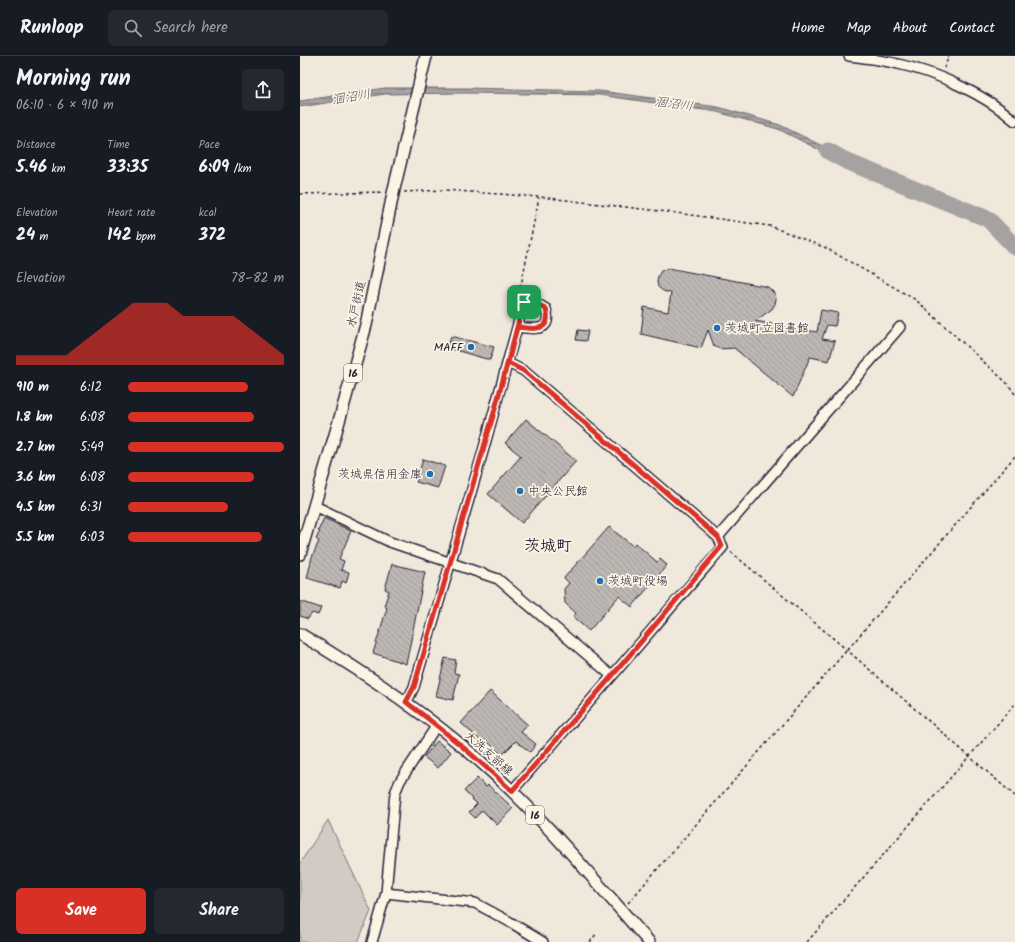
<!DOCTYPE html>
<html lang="en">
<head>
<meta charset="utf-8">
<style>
  :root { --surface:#171b24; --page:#242831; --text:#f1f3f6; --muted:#9ea1a6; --line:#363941; --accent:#d93025 }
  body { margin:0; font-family:Kalam,"Klee One",sans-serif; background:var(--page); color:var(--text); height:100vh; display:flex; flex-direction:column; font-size:15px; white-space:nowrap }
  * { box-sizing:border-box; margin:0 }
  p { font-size:13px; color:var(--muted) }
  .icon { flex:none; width:22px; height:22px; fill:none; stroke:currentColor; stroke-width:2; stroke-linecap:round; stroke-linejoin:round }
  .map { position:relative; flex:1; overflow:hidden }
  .sheet { display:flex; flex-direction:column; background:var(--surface); width:300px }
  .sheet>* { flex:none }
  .pin { position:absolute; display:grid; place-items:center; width:34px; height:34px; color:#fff; margin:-17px; border-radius:8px; box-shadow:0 2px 6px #0006 }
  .round { display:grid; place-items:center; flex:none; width:42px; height:42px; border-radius:6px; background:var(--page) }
  .summary { display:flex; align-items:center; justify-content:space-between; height:68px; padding:0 16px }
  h1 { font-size:22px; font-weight:700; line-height:30px }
  .figures { display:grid; grid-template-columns:repeat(3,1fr); gap:6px; height:68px; padding:4px 16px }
  .figures div { display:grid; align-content:center }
  .figures b { font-size:17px; font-weight:700 }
  .figures small { font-size:11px; font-weight:400 }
  .figures p { font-size:11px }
  .chart { height:112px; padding:8px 16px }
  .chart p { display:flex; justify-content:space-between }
  .chart svg { width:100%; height:72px; margin-top:4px; fill:var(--accent); opacity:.7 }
  .button { display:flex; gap:8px; margin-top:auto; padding:8px 16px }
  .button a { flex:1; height:46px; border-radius:6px; background:var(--accent); color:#fff; font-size:16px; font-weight:700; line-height:46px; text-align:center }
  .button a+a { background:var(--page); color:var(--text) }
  ul { padding:0 16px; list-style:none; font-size:13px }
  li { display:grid; grid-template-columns:64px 48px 1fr; align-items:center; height:30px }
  li i { height:10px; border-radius:5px; background:var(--accent) }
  header { display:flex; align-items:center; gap:24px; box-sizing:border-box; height:56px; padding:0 20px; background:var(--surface); border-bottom:1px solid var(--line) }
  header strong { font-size:19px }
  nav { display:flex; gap:22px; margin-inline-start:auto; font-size:14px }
  .search { width:280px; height:36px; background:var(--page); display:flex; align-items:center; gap:10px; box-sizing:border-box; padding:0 14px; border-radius:6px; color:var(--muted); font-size:15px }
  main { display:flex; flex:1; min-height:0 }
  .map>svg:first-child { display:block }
  .green { fill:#d1cbc3; stroke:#7a767f }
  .water { fill:url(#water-rules); stroke:#716f79 }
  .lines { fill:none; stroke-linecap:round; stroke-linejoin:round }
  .river { stroke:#a6a2a2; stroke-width:17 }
  .building { fill:url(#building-back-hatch); stroke:#22223b }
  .minor-casing { stroke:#22223b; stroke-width:12 }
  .major-casing { stroke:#22223b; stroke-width:14 }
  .path { stroke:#22223b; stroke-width:1.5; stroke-dasharray:3 3; stroke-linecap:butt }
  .minor { stroke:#fcf5e5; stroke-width:9 }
  .major { stroke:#fcf5e5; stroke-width:11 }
  .route-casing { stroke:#fff; stroke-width:8 }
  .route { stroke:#d93025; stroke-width:5 }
  .poi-dot { fill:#1f6fb2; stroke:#fcf5e5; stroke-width:1.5 }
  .labels { text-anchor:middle; stroke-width:3.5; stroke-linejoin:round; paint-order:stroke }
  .shield { fill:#fcf5e5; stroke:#63616e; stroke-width:1 }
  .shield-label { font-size:11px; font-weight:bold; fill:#22223b }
  .street-label { font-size:12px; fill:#22223b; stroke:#fcf5e5 }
  .poi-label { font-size:12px; fill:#22223b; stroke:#fcf5e5; text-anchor:start }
  .water-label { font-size:13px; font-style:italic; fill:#575564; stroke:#fcf5e5 }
  .district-label { font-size:16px; font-weight:bold; fill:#22223b; stroke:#fcf5e5 }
</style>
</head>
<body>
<header>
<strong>Runloop</strong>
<div class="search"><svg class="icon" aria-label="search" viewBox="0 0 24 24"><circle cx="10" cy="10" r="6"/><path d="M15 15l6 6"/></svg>Search here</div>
<nav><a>Home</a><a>Map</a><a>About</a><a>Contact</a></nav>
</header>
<main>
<section class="sheet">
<div class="summary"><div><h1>Morning run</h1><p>06:10 · 6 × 910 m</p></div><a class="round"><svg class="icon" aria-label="share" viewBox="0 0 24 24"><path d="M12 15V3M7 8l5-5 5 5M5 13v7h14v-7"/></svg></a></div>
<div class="figures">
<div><p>Distance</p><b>5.46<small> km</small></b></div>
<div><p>Time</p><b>33:35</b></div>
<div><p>Pace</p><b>6:09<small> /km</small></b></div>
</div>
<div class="figures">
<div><p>Elevation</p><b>24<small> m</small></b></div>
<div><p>Heart rate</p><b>142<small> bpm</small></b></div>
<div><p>kcal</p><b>372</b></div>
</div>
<div class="chart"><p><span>Elevation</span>78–82 m</p>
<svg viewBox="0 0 160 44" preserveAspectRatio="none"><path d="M0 44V38L10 38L20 38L30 38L40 30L50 22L60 14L70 6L80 6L90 6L100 14L110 14L120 14L130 14L140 22L150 30L160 38V44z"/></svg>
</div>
<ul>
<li><b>910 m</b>6:12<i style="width:77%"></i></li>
<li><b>1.8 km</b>6:08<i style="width:81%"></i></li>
<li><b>2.7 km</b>5:49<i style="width:100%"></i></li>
<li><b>3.6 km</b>6:08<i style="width:81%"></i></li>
<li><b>4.5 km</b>6:31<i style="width:64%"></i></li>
<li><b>5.5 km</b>6:03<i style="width:86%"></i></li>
</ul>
<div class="button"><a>Save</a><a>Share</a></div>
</section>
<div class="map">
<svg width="715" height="886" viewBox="0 0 715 886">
  <defs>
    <pattern id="water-rules" width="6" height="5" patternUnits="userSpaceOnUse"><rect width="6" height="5" fill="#a6a2a2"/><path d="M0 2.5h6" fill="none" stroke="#878485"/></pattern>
    <pattern id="building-back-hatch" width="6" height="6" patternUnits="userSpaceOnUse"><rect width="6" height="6" fill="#bcb7b3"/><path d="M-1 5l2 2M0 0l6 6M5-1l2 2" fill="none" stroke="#a19d9b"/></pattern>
  </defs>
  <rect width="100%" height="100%" fill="#efe8db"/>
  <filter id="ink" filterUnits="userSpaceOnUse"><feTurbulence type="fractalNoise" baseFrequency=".025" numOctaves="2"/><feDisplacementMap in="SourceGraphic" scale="8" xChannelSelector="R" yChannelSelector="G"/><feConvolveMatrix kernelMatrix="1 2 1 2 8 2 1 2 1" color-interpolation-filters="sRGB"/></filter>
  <g filter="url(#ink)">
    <path class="green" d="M28,764L71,855L58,886H0V807Z"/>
    <path class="water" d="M85,32H165L300,35L418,51L480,69L549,103L547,108L478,73L417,56L299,39L165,37L85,38L0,51V45Z"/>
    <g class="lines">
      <path class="river" d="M528,95L548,106L688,163L715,191"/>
    </g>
    <path class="building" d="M368,212L468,231L475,238L476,243L475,248L472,253L455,265L517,276L521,254L538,257L535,270L527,269L522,283L535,285L529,305L510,301L493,341L434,292L420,293L414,290L408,274L401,292L341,278L344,251L368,256L371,237L363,235L358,231L357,226L358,220L361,215Z
      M278,274L288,275L286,285L276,284Z
      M151,280L194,291L190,304L148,292Z
      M226,363L276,405L222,467L188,438L221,400L205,387Z
      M123,403L145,410L138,432L116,426Z
      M24,462L51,475L39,503L44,505L41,514L49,516L46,527L42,525L40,532L7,522L12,501L19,485L16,483L20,475H18Z
      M309,471L333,490L335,487L357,506L360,503L367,509L332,551L319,540L289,575L273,561L276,557L265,547L264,533L269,527L264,522Z
      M92,508L125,516L106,608L73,597L87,552L84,550L89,535L85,533Z
      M0,545L21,552L18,559L12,557L8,563L0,560Z
      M145,602L156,604L154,617L159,618L153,644L136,640Z
      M190,635L228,669L221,676L236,688L230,696L216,685L202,699L187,685L184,688L161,667Z
      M137,685L151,696L138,712L124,701Z
      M177,722L186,731L188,729L213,752L197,769L182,754L175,762L169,756L177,748L164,735Z"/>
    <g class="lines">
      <defs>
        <path id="minor" d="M549,0C565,2 582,4 598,8C636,16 686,39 715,65
          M208,307L224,315L418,481L423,491L312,620L212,735
          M15,450L90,486L198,523L312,620
          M418,481L600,271
          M106,647L114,631L182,399L224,246L241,250L246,253C253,277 233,273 217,271
          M86,837L175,847L210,866L243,886
          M72,886L86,837L95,737L100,725L137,669"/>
        <path id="major" d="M0,498L42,355L66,269L94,133L126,0
          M0,578C64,616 127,658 182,707C243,761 295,825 349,886"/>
      </defs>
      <use href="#minor" class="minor-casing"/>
      <use href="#major" class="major-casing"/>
      <path class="path" d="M644,12L649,0
        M104,136L144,134L240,141L376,157L470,170L526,192L616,244L708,328L715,338
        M0,138L84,136
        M226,238V235L220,234L239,142
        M431,496L547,594L715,740
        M328,847L715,400
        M290,886L297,877
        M507,886L715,648"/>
      <use href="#minor" class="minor"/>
      <use href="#major" class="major"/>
    </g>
  </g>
  <g class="lines" filter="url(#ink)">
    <defs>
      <path id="route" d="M224,246L195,353L114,631L106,646C144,674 178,703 212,735L312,620L422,490L418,481L224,315L208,307L217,271C232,273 253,277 246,253L241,250L224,246"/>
    </defs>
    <use href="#route" class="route-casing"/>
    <use href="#route" class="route"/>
  </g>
  <g class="poi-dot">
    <circle cx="417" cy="272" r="4"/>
    <circle cx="171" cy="291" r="4"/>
    <circle cx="130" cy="418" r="4"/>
    <circle cx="220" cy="435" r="4"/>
    <circle cx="300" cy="525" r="4"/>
  </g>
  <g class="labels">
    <g class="shield">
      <rect x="44" y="308" width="18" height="18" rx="3"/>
      <rect x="226" y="750" width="18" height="18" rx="3"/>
    </g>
    <g class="shield-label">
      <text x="53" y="321">16</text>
      <text x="235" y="763">16</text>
    </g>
    <g class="street-label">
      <text transform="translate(56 248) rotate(-77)" y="4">水戸街道</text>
      <text transform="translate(189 697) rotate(42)" y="4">大洗友部線</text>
    </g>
    <g class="poi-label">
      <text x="425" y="276">茨城町立図書館</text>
      <text x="163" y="295" text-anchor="end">MAFF</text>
      <text x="122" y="422" text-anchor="end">茨城県信用金庫</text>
      <text x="228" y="439">中央公民館</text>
      <text x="308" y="529">茨城町役場</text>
    </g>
    <g class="water-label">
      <text transform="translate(51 40) rotate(-9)" y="5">涸沼川</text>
      <text transform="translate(374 47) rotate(8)" y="5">涸沼川</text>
    </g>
    <g class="district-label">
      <text x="248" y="495">茨城町</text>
    </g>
  </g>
</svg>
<div class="pin" style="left:224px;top:246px;background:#1e9e55"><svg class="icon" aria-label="arrive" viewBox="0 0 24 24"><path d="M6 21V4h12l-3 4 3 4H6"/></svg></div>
</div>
</main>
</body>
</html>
